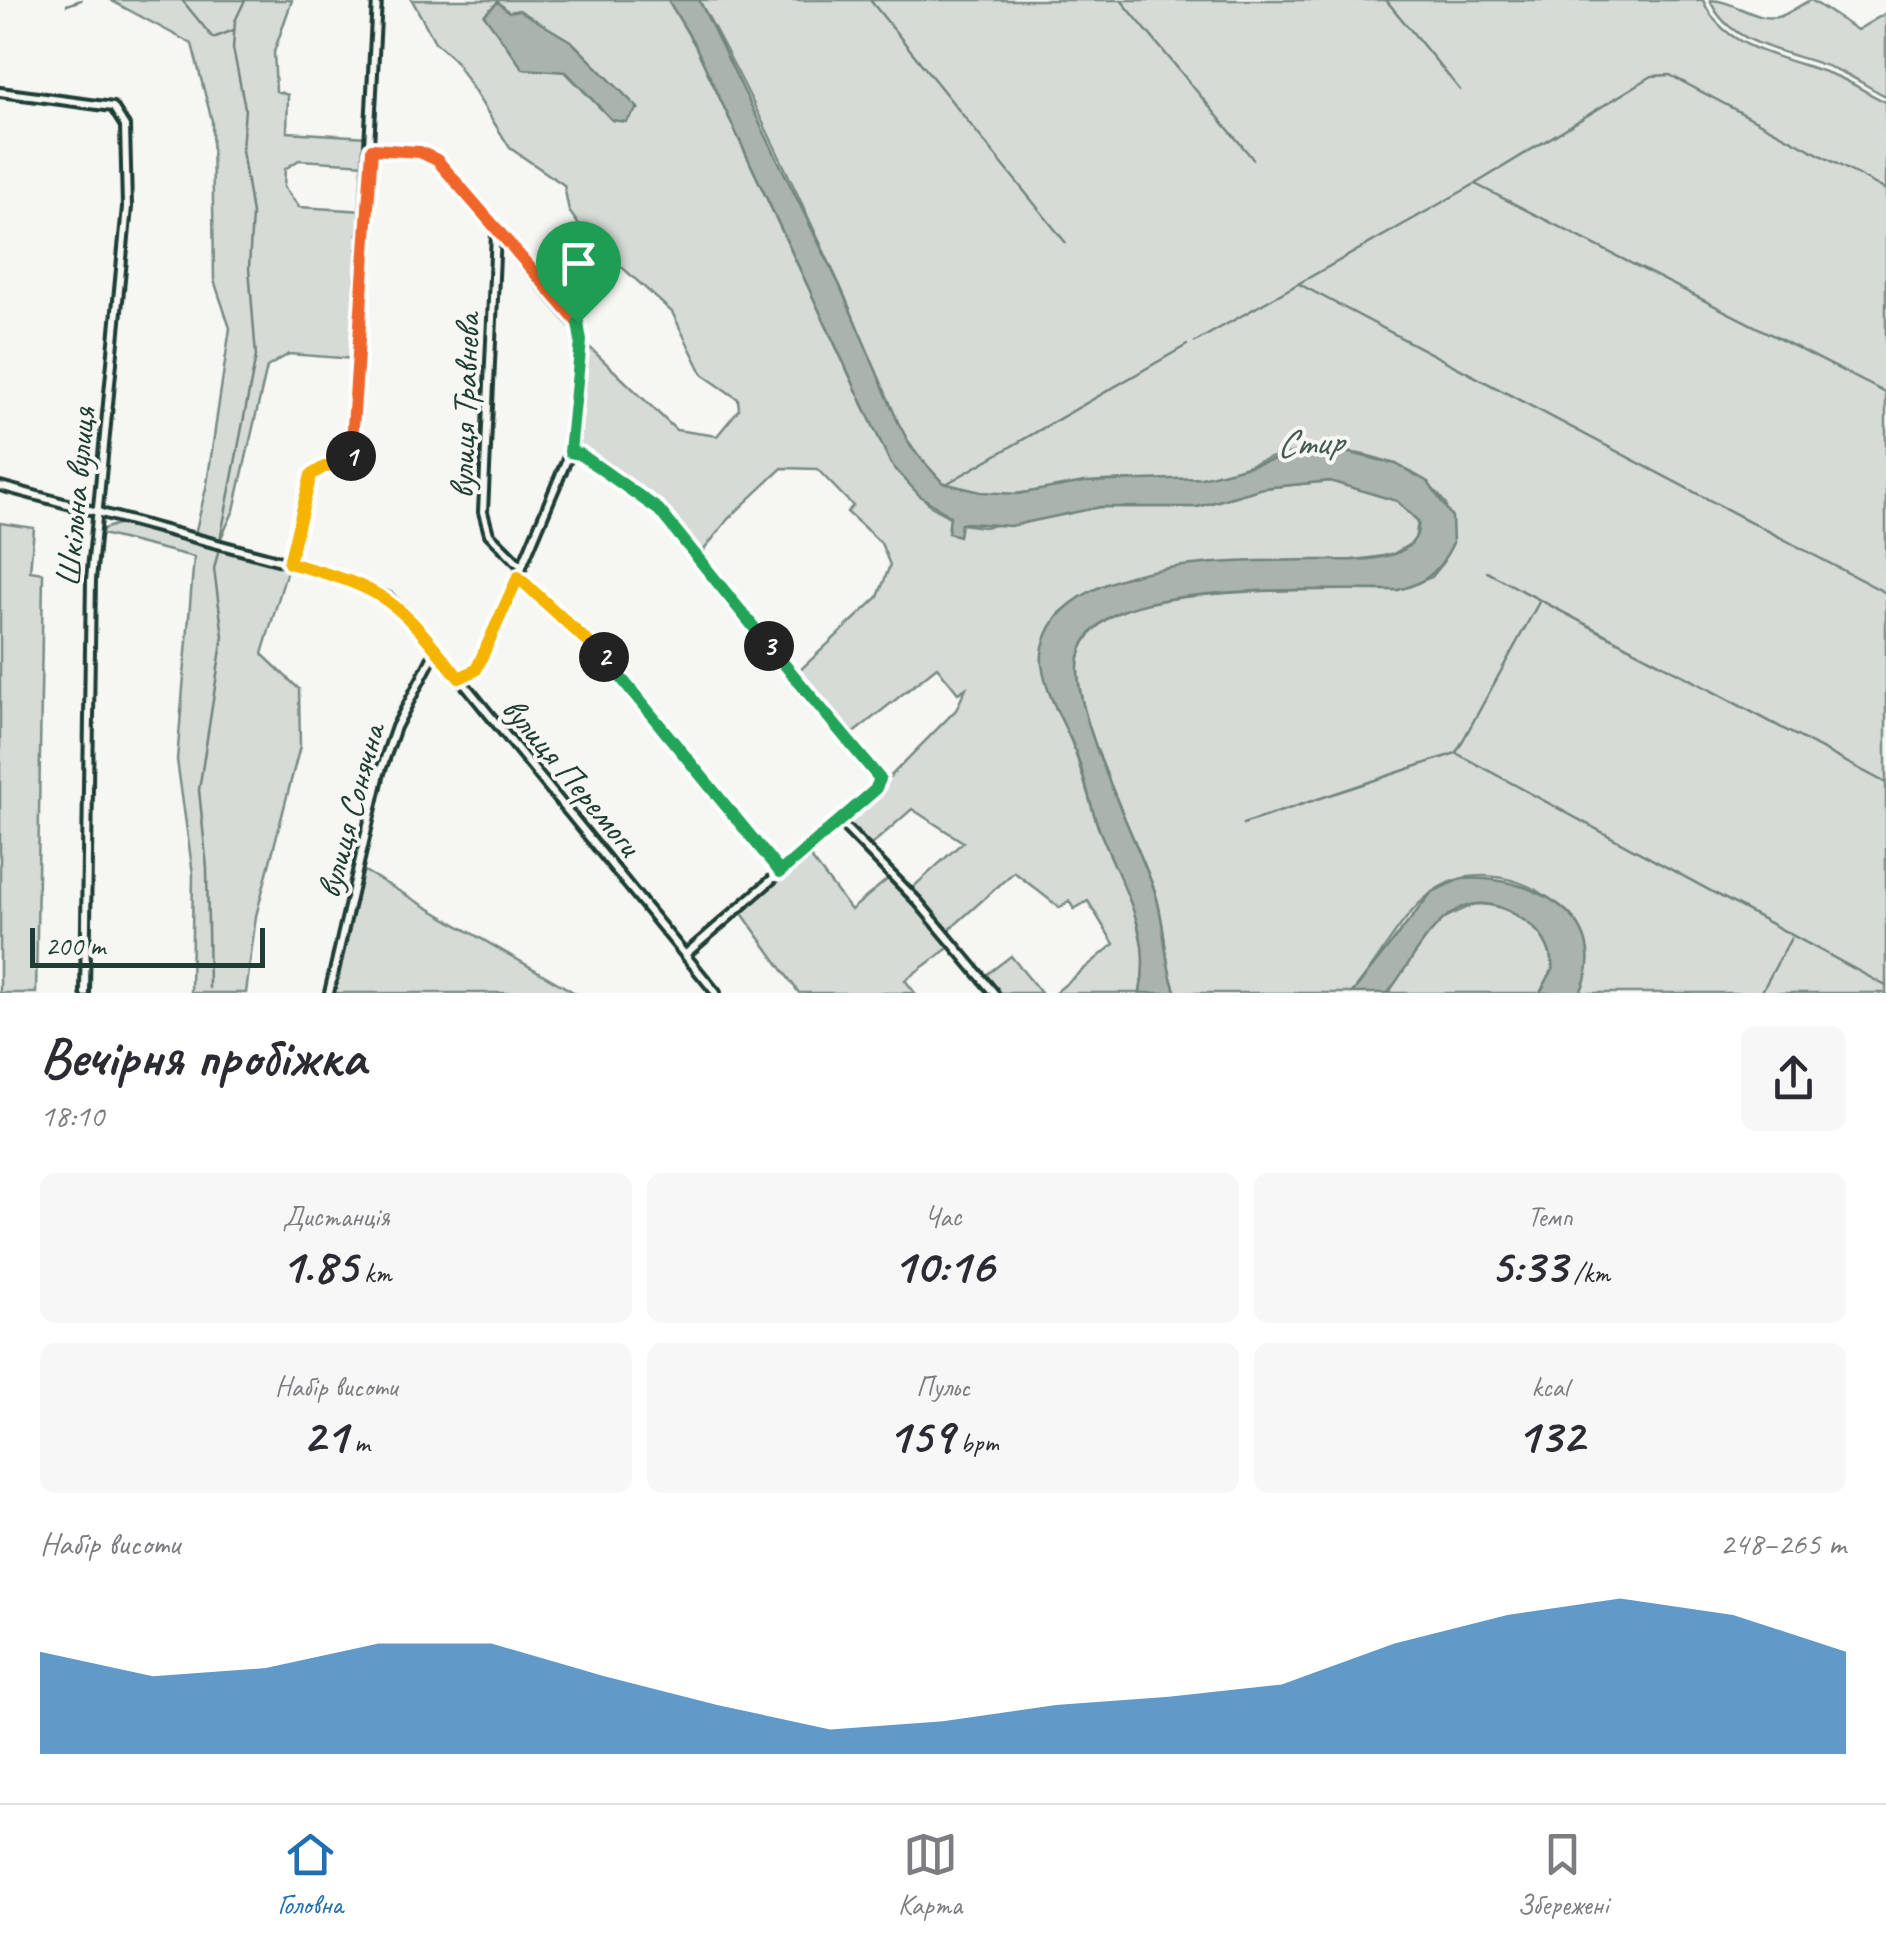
<!DOCTYPE html>
<html lang="uk">
<head>
<meta charset="utf-8">
<style>
  :root { --surface:#fff; --page:#f7f7f7; --text:#2b2b33; --muted:#7c7c81; --line:#e1e1e2; --accent:#1f6fb2 }
  body { margin:0; font-family:Caveat,sans-serif; background:var(--page); color:var(--text); height:100vh; display:flex; flex-direction:column; font-size:38px; white-space:nowrap }
  * { box-sizing:border-box; margin:0 }
  p { font-size:32px; color:var(--muted) }
  .icon { flex:none; width:55px; height:55px; fill:none; stroke:currentColor; stroke-width:2; stroke-linecap:round; stroke-linejoin:round }
  .map { position:relative; height:993px; overflow:hidden }
  .panel { display:flex; flex-direction:column; background:var(--surface); flex:1 }
  .panel>* { flex:none }
  .scale { position:absolute; left:30px; bottom:25px; width:235px; box-sizing:border-box; padding-left:10px; border:5px solid #1f3d34; border-top:0; font-size:28px; line-height:35px; white-space:nowrap; color:#1f3d34; -webkit-text-stroke:8px #f6f6f2; paint-order:stroke }
  .pin { position:absolute; display:grid; place-items:center; width:85px; height:85px; color:#fff; margin:-102px -42px; border-radius:50% 50% 50% 0; rotate:-45deg; box-shadow:0 0 10px #0007 }
  .pin .icon { rotate:45deg }
  .km { position:absolute; width:50px; height:50px; margin:-25px; border-radius:50%; background:#222; color:#fff; font-size:28px; line-height:50px; text-align:center }
  .round { display:grid; place-items:center; flex:none; width:105px; height:105px; border-radius:15px; background:var(--page) }
  .headline { display:flex; align-items:center; justify-content:space-between; height:170px; padding:0 40px }
  h1 { font-size:55px; font-weight:800; line-height:75px }
  .metrics { display:grid; grid-template-columns:repeat(3,1fr); gap:15px; height:170px; padding:10px 40px }
  .metrics div { display:grid; align-content:center; border-radius:15px; background:var(--page); text-align:center }
  .metrics b { font-size:50px; font-weight:800 }
  .metrics small { font-size:28px; font-weight:400 }
  .metrics p { font-size:28px }
  .chart { height:280px; padding:20px 40px }
  .chart p { display:flex; justify-content:space-between }
  .chart svg { width:100%; height:180px; margin-top:10px; fill:var(--accent); opacity:.7 }
  .tab-bar { display:flex; justify-content:space-around; align-items:center; height:140px; border-top:2px solid var(--line); background:var(--surface); font-size:28px; color:var(--muted) }
  .tab-bar a { display:grid; justify-items:center; gap:5px }
  .tab-bar .current { color:var(--accent) }
  .map>svg:first-child { display:block }
  .green { fill:#d6dbd6; stroke:#7a8c85; stroke-width:2.5; fill-rule:evenodd }
  .water { fill:#aab3ae; stroke:#72847d; stroke-width:2.5 }
  .lines { fill:none; stroke-linecap:round; stroke-linejoin:round }
  .stream { stroke:#72847d; stroke-width:2.5 }
  .minor-casing { stroke:#1f3d34; stroke-width:14 }
  .minor { stroke:#f6f6f2; stroke-width:6 }
  .split-1-casing { stroke:#fff; stroke-width:20 }
  .split-2-casing { stroke:#fff; stroke-width:20 }
  .split-3-casing { stroke:#fff; stroke-width:20 }
  .split-4-casing { stroke:#fff; stroke-width:20 }
  .split-1 { stroke:#f0652b; stroke-width:12 }
  .split-2 { stroke:#f5b400; stroke-width:12 }
  .split-3 { stroke:#22a559; stroke-width:12 }
  .split-4 { stroke:#22a559; stroke-width:12 }
  .labels { text-anchor:middle; stroke-width:8; stroke-linejoin:round; paint-order:stroke }
  .street-label { font-size:35px; fill:#1f3d34; stroke:#f6f6f2 }
  .water-label { font-size:38px; font-style:italic; fill:#425a52; stroke:#f6f6f2 }
</style>
</head>
<body>
<div class="map">
<svg width="1886" height="993" viewBox="0 0 1886 993">
  <rect width="100%" height="100%" fill="#f6f6f2"/>
  <filter id="ink" filterUnits="userSpaceOnUse"><feTurbulence type="fractalNoise" baseFrequency=".01" numOctaves="2"/><feDisplacementMap in="SourceGraphic" scale="20" xChannelSelector="R" yChannelSelector="G"/><feConvolveMatrix kernelMatrix="1 2 1 2 8 2 1 2 1" color-interpolation-filters="sRGB"/></filter>
  <g filter="url(#ink)">
    <path class="green" d="M110,0H292L274,52L276,91L288,95L287,132L367,137L366,164L299,160L285,169L284,187L299,207L364,211L354,359L289,354L267,367L234,510L220,540L195,534L207,484L230,328L214,280L212,121L192,44Z
      M412,0H668L695,45L891,464L931,506L961,524L984,527L1100,507H1197L1263,488L1330,481L1397,501L1418,521L1415,541L1393,554C1288,577 1146,540 1060,613L1048,686L1074,748L1098,827L1130,893L1145,957L1140,993H1055L1114,944L1088,901L1074,909L1069,901L1060,908L1014,872L948,931L911,889L963,842L912,809L871,845L846,821L956,710L966,688L958,693L937,667L852,734L799,671L878,597L890,565L881,543L847,512L853,506L817,469L782,468L728,519L700,555L682,527L576,445L584,342L676,430L717,436L739,409L738,399L703,375L672,312L586,235L569,211L564,185L510,148L454,59L435,42ZM497,2L509,13L572,42L638,109L612,120Z
      M699,0H1703C1724,52 1789,57 1836,76C1854,83 1869,95 1886,102V993H1580C1614,920 1513,854 1448,883C1407,901 1381,960 1352,993H1176C1163,960 1166,923 1154,889C1134,834 1075,720 1078,665C1079,642 1096,623 1117,613C1178,586 1328,590 1398,590L1432,577L1444,562L1446,504C1410,455 1339,443 1281,455C1254,461 1229,475 1201,478C1169,482 1135,479 1103,481C1060,484 976,512 940,480C890,437 868,345 840,286C796,190 750,92 699,0Z
      M1710,0C1735,0 1757,24 1781,16C1792,12 1801,4 1811,0L1857,30L1886,13V96C1871,89 1859,80 1844,73C1801,52 1730,50 1710,0Z
      M0,523L34,528L30,571L43,573L36,993H0Z
      M121,523L288,567L262,654L299,689L300,746L256,916L246,993H191L193,874L177,760L194,557L102,534L103,529Z
      M808,854L851,910L890,877L951,946L905,980L915,993H799L741,912Z
      M361,869L575,993H332Z
      M1475,904C1513,904 1550,930 1553,969L1540,993H1388L1437,921Z
      M1011,956L1041,993H1000L986,975Z"/>
    <path class="water" d="M668,0H699L840,286L898,422L911,447L943,483L981,492L1018,494L1084,482L1202,478L1307,451L1350,453L1396,464L1428,482L1452,517L1453,543C1440,570 1427,583 1398,590C1328,590 1178,585 1117,613C1096,623 1079,642 1078,665C1075,720 1134,834 1154,889C1166,923 1163,960 1176,993H1140C1153,927 1121,887 1099,829C1088,800 1084,770 1072,742C1061,718 1045,691 1042,664C1040,645 1050,623 1064,610C1119,558 1239,562 1311,560C1338,560 1368,562 1394,554C1410,548 1420,538 1418,521L1397,501L1330,481L1263,488L1197,507H1100L1010,526L967,523L961,524L959,536L948,533L950,516L919,495L891,464L695,45Z
      M498,2L509,12L519,10L572,42L638,108L626,122L612,120L566,72L523,69L484,15Z
      M1460,879C1524,873 1617,914 1580,993H1540L1553,969C1551,946 1541,931 1522,919C1452,871 1423,947 1388,993H1352L1432,892Z"/>
    <g class="lines">
      <path class="stream" d="M182,0L213,38L234,30
        M870,0L1066,243
        M1121,0L1253,159
        M1386,0L1460,90
        M67,5L81,0
        M1477,185L1886,393
        M1299,284L1886,593
        M1195,342L1475,184L1652,76L1670,75L1886,190
        M946,484L1187,345
        M220,540L256,356L249,268L252,214L242,150L245,108L233,48L235,21L245,0
        M1487,572L1886,783
        M1456,753L1886,986
        M1243,824L1456,753L1539,602
        M209,988L207,868L199,790L223,636L214,569L219,548
        M1761,993L1791,938"/>
      <defs>
        <path id="minor" d="M0,92L113,107L125,126L127,207L91,580L85,993
          M372,149L419,153L437,160L581,331L570,452L491,640L476,671L459,678
          M496,234L483,512L489,534L522,567
          M570,452L580,453L659,511L682,535L715,582L880,779L875,790L687,953
          M0,486L341,577L389,598L413,621L716,993
          M289,563L311,475L324,467L343,466L352,455L377,0
          M518,577L607,659L780,872
          M839,821L918,902L994,993
          M329,993L380,773L396,727L436,650"/>
      </defs>
      <use href="#minor" class="minor-casing"/>
      <use href="#minor" class="minor"/>
    </g>
  </g>
  <g class="lines" filter="url(#ink)">
    <defs>
      <path id="split-1" d="M351,456L372,149L420,152L437,160L578,323"/>
      <path id="split-2" d="M351,456L343,466L324,467L311,475L289,563C387,589 397,600 459,678L476,670L518,577L604,657"/>
      <path id="split-3" d="M604,657L780,872L875,790L880,779L769,646"/>
      <path id="split-4" d="M578,323L581,341L570,452L580,454L659,510L769,646"/>
    </defs>
    <use href="#split-1" class="split-1-casing"/>
    <use href="#split-2" class="split-2-casing"/>
    <use href="#split-3" class="split-3-casing"/>
    <use href="#split-4" class="split-4-casing"/>
    <use href="#split-1" class="split-1"/>
    <use href="#split-2" class="split-2"/>
    <use href="#split-3" class="split-3"/>
    <use href="#split-4" class="split-4"/>
  </g>
  <g class="labels">
    <g class="street-label">
      <text transform="translate(464 406) rotate(-88)" y="12">вулиця Травнева</text>
      <text transform="translate(75 497) rotate(-85)" y="12">Шкільна вулиця</text>
      <text transform="translate(572 776) rotate(50)" y="12">вулиця Перемоги</text>
      <text transform="translate(350 811) rotate(-75)" y="12">вулиця Сонячна</text>
    </g>
    <g class="water-label">
      <text transform="translate(1309 442) rotate(-3)" y="13">Стир</text>
    </g>
  </g>
</svg>
<div class="scale">200 m</div>
<div class="pin" style="left:578px;top:323px;background:#1e9e55"><svg class="icon" aria-label="arrive" viewBox="0 0 24 24"><path d="M6 21V4h12l-3 4 3 4H6"/></svg></div>
<b class="km" style="left:351px;top:456px">1</b>
<b class="km" style="left:604px;top:657px">2</b>
<b class="km" style="left:769px;top:646px">3</b>
</div>
<section class="panel">
<div class="headline"><div><h1>Вечірня пробіжка</h1><p>18:10</p></div><a class="round"><svg class="icon" aria-label="share" viewBox="0 0 24 24"><path d="M12 15V3M7 8l5-5 5 5M5 13v7h14v-7"/></svg></a></div>
<div class="metrics">
<div><p>Дистанція</p><b>1.85<small> km</small></b></div>
<div><p>Час</p><b>10:16</b></div>
<div><p>Темп</p><b>5:33<small> /km</small></b></div>
</div>
<div class="metrics">
<div><p>Набір висоти</p><b>21<small> m</small></b></div>
<div><p>Пульс</p><b>159<small> bpm</small></b></div>
<div><p>kcal</p><b>132</b></div>
</div>
<div class="chart"><p><span>Набір висоти</span>248–265 m</p>
<svg viewBox="0 0 160 44" preserveAspectRatio="none"><path d="M0 44V19L10 25L20 23L30 17L40 17L50 25L60 32L70 38L80 36L90 32L100 30L110 27L120 17L130 10L140 6L150 10L160 19V44z"/></svg>
</div>
</section>
<nav class="tab-bar">
<a class="current"><svg class="icon" aria-label="home" viewBox="0 0 24 24"><path d="M3 11l9-7 9 7M6 9v11h12V9"/></svg>Головна</a>
<a><svg class="icon" aria-label="map" viewBox="0 0 24 24"><path d="M3 6l6-2 6 2 6-2v14l-6 2-6-2-6 2zM9 4v14M15 6v14"/></svg>Карта</a>
<a><svg class="icon" aria-label="saved" viewBox="0 0 24 24"><path d="M7 4h10v16l-5-4-5 4z"/></svg>Збережені</a>
</nav>
</body>
</html>
